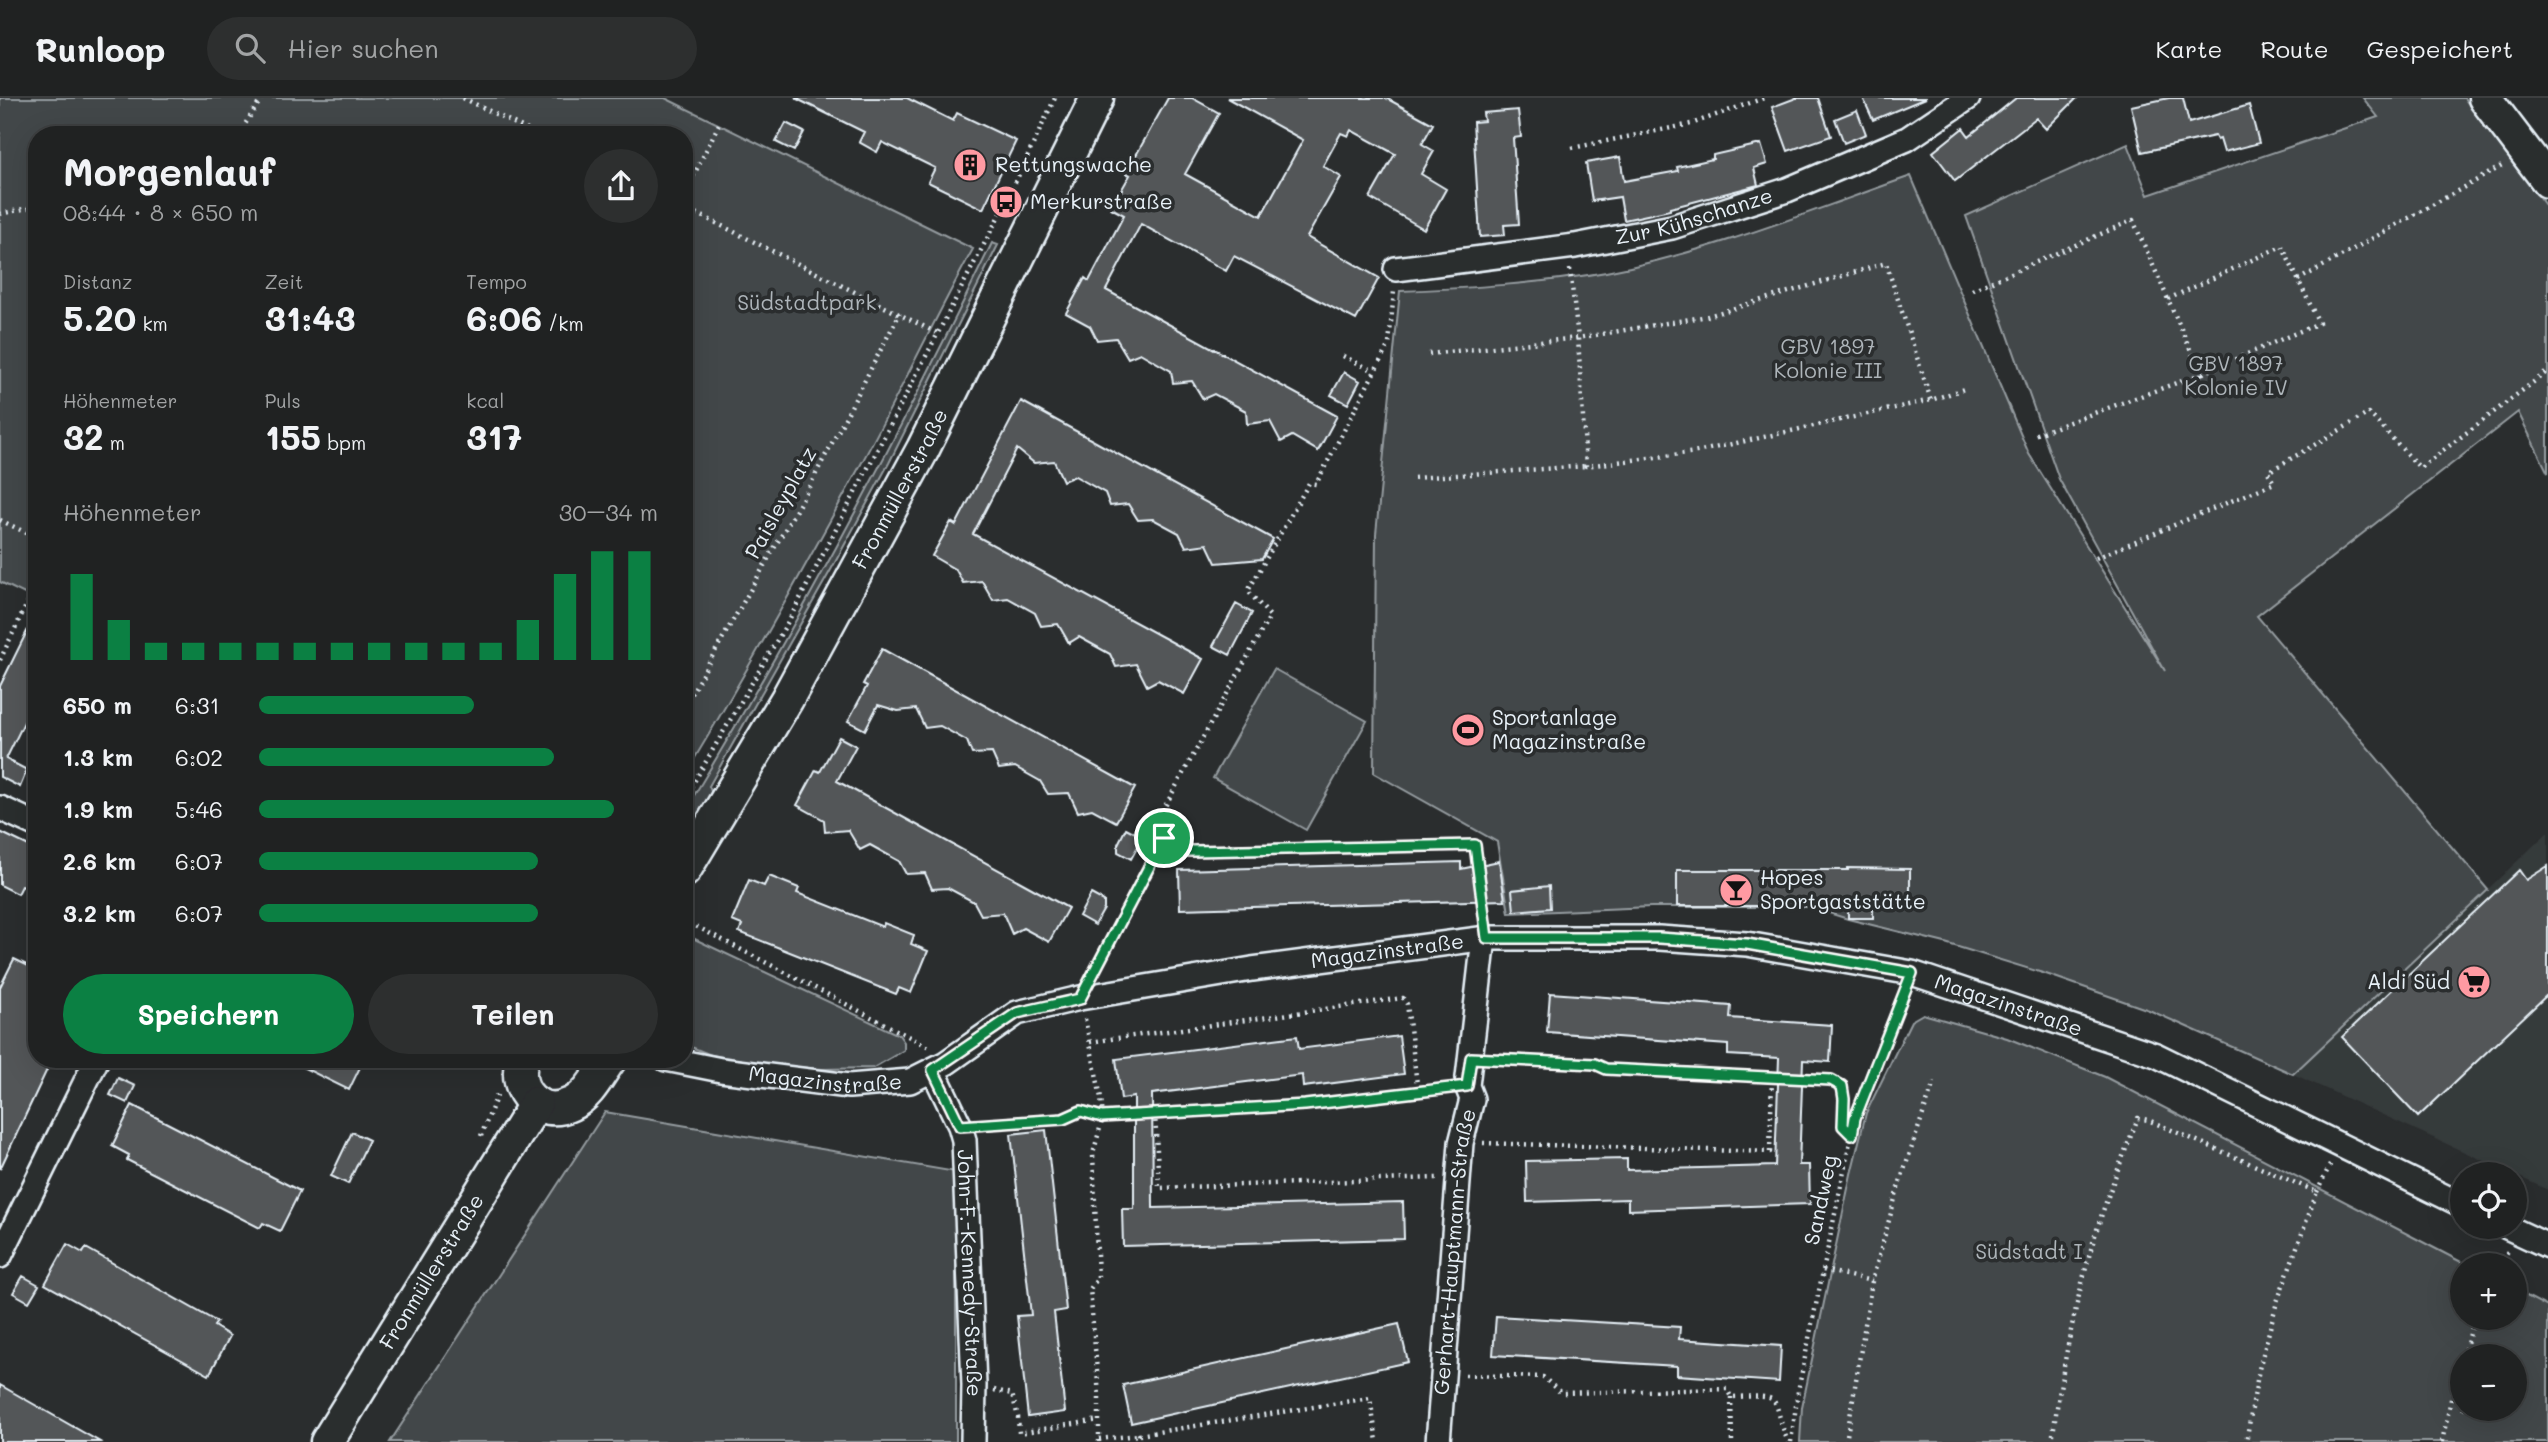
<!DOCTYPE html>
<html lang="de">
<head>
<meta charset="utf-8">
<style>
  :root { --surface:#202222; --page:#2d2f2f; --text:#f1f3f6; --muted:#a2a4a5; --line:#3d3f40; --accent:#0b8043 }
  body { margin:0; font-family:Mali,sans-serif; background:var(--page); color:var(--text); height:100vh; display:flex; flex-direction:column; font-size:26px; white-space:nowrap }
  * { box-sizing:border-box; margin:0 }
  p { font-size:23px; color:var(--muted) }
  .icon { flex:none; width:38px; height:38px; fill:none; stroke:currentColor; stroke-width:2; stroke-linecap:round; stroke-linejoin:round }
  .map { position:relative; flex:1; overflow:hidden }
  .drawer { position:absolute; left:28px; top:28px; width:665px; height:942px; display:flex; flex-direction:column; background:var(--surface); border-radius:28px; box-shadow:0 7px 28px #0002,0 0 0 2px var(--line) }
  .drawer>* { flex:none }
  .tools { position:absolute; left:2450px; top:1064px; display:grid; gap:14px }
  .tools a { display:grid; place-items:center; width:77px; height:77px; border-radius:50%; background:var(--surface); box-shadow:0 7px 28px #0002,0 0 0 2px var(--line); font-size:35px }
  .pin { position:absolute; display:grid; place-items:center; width:60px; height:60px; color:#fff; margin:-30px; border:4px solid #fff; border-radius:50%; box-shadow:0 2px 7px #0007 }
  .round { display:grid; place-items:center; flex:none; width:74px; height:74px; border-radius:37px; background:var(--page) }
  .headline { display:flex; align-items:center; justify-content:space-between; height:119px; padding:0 35px }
  h1 { font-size:38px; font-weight:800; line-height:52px }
  .figures { display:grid; grid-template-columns:repeat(3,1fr); gap:10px; height:119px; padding:7px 35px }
  .figures div { display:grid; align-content:center }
  .figures b { font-size:35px; font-weight:800 }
  .figures small { font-size:19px; font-weight:400 }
  .figures p { font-size:19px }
  .chart { height:196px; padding:14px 35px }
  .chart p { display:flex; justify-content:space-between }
  .chart svg { width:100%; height:126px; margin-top:7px; stroke:var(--accent); stroke-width:6 }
  .button { display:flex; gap:14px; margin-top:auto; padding:14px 35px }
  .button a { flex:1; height:80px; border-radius:42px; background:var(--accent); color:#fff; font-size:28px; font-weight:800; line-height:80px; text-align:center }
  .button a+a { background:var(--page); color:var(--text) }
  ul { padding:0 35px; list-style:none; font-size:23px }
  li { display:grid; grid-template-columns:112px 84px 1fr; align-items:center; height:52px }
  li i { height:18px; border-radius:9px; background:var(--accent) }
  header { display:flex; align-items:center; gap:42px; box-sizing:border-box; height:98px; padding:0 35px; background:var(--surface); border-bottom:2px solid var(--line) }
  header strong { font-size:33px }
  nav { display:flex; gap:38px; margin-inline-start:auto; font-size:24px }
  .search { width:490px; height:63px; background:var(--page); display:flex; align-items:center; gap:18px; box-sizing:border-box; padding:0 24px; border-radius:38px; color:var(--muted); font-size:26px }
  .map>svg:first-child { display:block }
  .built { fill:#363a3b }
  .green { fill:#424648; stroke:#959ca0; stroke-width:2; fill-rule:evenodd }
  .building { fill:#535759; stroke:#e8f1f8; stroke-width:2 }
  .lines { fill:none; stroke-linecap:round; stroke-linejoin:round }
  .street-casing { stroke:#e8f1f8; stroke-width:28 }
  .secondary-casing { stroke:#e8f1f8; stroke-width:37 }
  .path { stroke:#e8f1f8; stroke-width:4.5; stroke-dasharray:2 5; stroke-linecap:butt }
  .street { stroke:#2a2d2e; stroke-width:23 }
  .secondary { stroke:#2a2d2e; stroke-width:32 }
  .route-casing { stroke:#fff; stroke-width:14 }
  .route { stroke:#0b8043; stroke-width:9 }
  .labels { text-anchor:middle; stroke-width:7; stroke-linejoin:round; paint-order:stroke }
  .poi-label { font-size:21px; fill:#e8f1f8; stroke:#2a2d2e; text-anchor:start }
  .street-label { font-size:21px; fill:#e8f1f8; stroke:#2a2d2e }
  .park-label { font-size:21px; fill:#aeb5ba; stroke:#2a2d2e }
</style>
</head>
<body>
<header>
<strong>Runloop</strong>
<div class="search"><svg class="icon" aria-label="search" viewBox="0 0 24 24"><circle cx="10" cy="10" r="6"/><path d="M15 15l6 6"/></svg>Hier suchen</div>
<nav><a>Karte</a><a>Route</a><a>Gespeichert</a></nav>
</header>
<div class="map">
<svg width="2548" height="1344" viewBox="0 0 2548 1344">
  <rect width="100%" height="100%" fill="#2a2d2e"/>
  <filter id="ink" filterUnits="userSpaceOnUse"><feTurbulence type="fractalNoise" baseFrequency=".0143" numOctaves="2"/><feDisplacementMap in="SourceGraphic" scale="14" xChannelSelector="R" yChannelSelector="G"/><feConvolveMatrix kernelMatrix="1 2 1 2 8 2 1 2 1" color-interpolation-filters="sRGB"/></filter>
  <g filter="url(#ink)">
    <path class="built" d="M2548,734V1092L2293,976Z"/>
    <path class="green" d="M0,0H665L973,151C934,222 899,296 860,368C803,472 746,576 684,678V37H37V502L0,484Z
      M2363,0H2464L2548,111V375L2518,314L2257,518L2488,792L2293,976L2149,912L2046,876L1945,845L1848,821L1810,809H1651L1509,815L1497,744L1374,675L1376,436L1400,193C1469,190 1539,186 1606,174C1711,154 1811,113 1911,78L2029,356L2165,573L2059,381L1966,118L2128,46L2148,97L2378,19Z
      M992,145L998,147L889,365L832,470L709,688L712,696L684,737V714C797,529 898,339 992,145Z
      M1274,571L1367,623L1306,732L1213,680Z
      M684,836L899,937L904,944V952L873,970L822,971L770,967L711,957L684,946Z
      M1923,916L2007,940L2105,979L2467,1167H2462V1220H2515V1192L2548,1209V1344H1800L1802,1309L1851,1076L1866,1015L1911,923ZM2462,1258H2515V1311H2462Z
      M605,1014L956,1074V1344H390Z"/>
    <path class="building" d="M795,0H907L953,23L957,15L1016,43L983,111L928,84L935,70L882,44L877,54L859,44L864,34Z
      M1168,0H1192L1219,15L1185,76L1261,118L1303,42L1227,0H1386L1433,26L1422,46L1434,53L1421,76L1446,91L1424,131L1370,100L1395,56L1351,32L1348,38L1341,35L1323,68L1341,79L1307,139L1379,180L1356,222L1234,158L1226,173L1141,126L1106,192L1337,318L1318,353L1292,338L1281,344L1270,323L1247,326L1246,313L1214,296L1203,301L1192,283L1173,285L1171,273L1140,255L1128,260L1116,240L1097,242L1090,228L1066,215L1085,180L1089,183L1124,117L1111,110L1130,77L1126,75Z
      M1796,0H1818L1831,38L1788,53L1772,9Z
      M1863,0H1926L1873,22Z
      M2016,0H2077L2046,31L2036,20L1955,83L1933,54L1963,30L1969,38Z
      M2169,0H2183L2189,25L2249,7L2259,45L2224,54L2220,41L2217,42L2215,38L2142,54L2131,8Z
      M1518,12L1521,39L1513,40L1519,126L1504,127L1505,137L1480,139L1473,24L1484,23L1483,15Z
      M1857,12L1866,36L1844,45L1835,21Z
      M786,25L804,34L794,53L776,44Z
      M1761,46L1767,66L1754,70L1758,87L1670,110V112L1624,122L1620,99L1592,103L1586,65L1620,59L1624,83L1678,73L1677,69L1713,61V57Z
      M1344,274L1360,283L1348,306L1331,297Z
      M1021,303L1273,441L1262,461L1216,465L1207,446L1186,449L1179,435L1153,421L1138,422L1128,406L1110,408L1105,395L1075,378L1063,383L1054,363L1034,365L1017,351L973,436L1203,561L1184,596L1158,582L1147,588L1136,566L1116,569L1110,556L1079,539L1069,545L1058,526L1041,528L1035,515L1008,500L993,502L982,483L963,485L956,472L932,458L951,424L956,427Z
      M1236,506L1252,515L1230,557L1213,548Z
      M37,513V598L6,661L27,672L20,689L0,679V588Z
      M882,551L1135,690L1116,724L1092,711L1078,714L1069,695L1048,696L1040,683L1015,669L999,671L992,655L972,656L967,643L940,628L925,630L916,611L898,613L878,607L865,632L848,623L867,588L863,586Z
      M839,639L856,648L837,683L1068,810L1049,844L1023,830L1012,836L1003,815L981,817L974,804L948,790L932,791L925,775L906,776L899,763L870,747L860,752L848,732L825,734L824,722L797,707L816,672L820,674Z
      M1126,730L1143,739L1131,761L1118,754V746Z
      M0,734L37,752V795L22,788L18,796L0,787Z
      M1499,763L1505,802L1180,811L1179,772L1461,764V771Z
      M2548,768V896L2418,1019L2342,939L2519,772L2526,782Z
      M1848,770L1910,771V808L1873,807V820H1848V808H1677V772H1848Z
      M769,778L799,790L797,795L883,829L884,825L914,837L911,846L928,853L911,895L899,890L896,896L739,834L742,827L732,823L749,782L764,788Z
      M1549,788L1550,810L1514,813L1512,792Z
      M1091,796L1104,803V811L1095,827L1079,818Z
      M14,861L37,872V961H52L0,1071V889Z
      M1550,895L1731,908L1730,920L1832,927L1830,964L1803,962L1799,1067H1809L1810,1106L1628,1112V1101L1527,1104L1526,1063L1627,1061V1072L1775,1068L1779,960L1728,957V947L1547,934Z
      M1297,938L1299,951L1399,938L1404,976L1303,989L1302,977L1152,996L1153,1110L1403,1104L1404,1141L1123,1148L1122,1111H1134V999L1121,1001L1116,961Z
      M286,961H364L349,992Z
      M118,980L135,988L127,1005L110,997Z
      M132,1007L300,1093L280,1133L263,1125L260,1130L127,1062L129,1057L112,1048Z
      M1046,1032L1066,1212L1054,1214L1065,1314L1028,1319L1017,1218L1031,1217L1011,1036Z
      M352,1034L369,1042L348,1086L331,1078Z
      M67,1146L83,1155L86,1150L217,1224L214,1228L230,1238L209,1277L45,1186Z
      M23,1178L39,1187L29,1204L13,1195Z
      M1496,1218L1680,1229L1679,1241L1781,1248L1779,1284L1677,1277V1268L1493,1257Z
      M1399,1226L1408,1264L1131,1325L1123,1287Z
      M0,1287L100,1344H0Z"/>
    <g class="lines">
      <defs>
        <g id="street">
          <path id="s1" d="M1396,171L1575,148L1672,129L1787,92L1907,41L1968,0"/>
          <path d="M0,710L37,727"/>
          <path id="s2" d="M666,961L721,972L849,988L910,983L946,965L1017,915L1080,900L1252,871L1487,840H1659L1747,846L1912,875L2156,957L2462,1107"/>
          <path id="s3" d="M933,972L960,1028L964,1042L974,1287L973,1344"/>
          <path d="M2507,1129L2548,1148"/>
          <path d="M0,1158L97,961"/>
          <path id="s4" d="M1438,1344L1461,1045L1472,1001L1467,988L1484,840"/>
        </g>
        <g id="secondary">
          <path d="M2485,0L2548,83"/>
          <path id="s5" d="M684,773L787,601L923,351L1097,0"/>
          <path d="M522,961C512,994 540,1021 571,1006C589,998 599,976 610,961"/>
          <path id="s6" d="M327,1344L536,1005"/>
        </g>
      </defs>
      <use href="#street" class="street-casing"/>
      <use href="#secondary" class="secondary-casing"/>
      <path class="path" d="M463,0L538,37
        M238,37L262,0
        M1572,50L1691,26L1764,0
        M684,97L719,26
        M684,109L939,236
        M0,116L37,108
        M1570,171L1578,240L1586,368L1696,354L1931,302L1967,290
        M2298,182L2502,68
        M1972,192L2133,122L2201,276L2034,337
        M2168,201L2282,148L2319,225L2201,276
        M1429,256L1578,240L1708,218L1886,165L1931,302
        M1343,258L1374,273
        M1414,380L1586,368
        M0,422L37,440
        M2096,460L2274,385L2268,374L2369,315L2420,370L2548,273
        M0,562L37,485
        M684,608L808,391L900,215
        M684,701L790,520L1006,104L1055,0
        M1164,740L1186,753H1193L1475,746L1484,819
        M684,822L929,949
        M1093,874L1166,735L1158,721L1270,518L1248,493L1309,385L1316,386L1389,246L1394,193
        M1085,921L1101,1000L1103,1019L1093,1056L1098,1180L1090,1191L1099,1297V1344
        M1090,944L1403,900L1407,906L1418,994
        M1492,960L1595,966L1606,970L1831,982L1842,988L1844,1001L1843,1028L1852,1037
        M486,961L493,972
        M1155,1016L1159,1090L1438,1080
        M982,1027L1063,1021L1081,1013L1103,1019L1155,1016L1305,1007L1446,991
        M481,1038L497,997
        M1483,1045L1770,1054L1772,979
        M2317,1094L2330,1067
        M2499,1167L2508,1153
        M1823,1172L1872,1183
        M2463,1258L2475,1220
        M1465,1277L1543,1279L1561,1295L1727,1291L1731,1299C1789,1297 1769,1298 1788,1344
        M994,1292L1012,1296L1018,1319L1019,1335L1099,1322
        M1731,1299L1732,1344
        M1099,1341L1139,1337
        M1140,1344L1139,1337L1370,1300L1377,1343
        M1791,1344L1798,1293L1855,1020L1905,896
        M1846,1344L1872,1183L1898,1090L1934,984
        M2052,1344C2060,1284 2071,1225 2087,1166C2100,1116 2119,1068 2138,1020L2148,1022L2317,1094L2277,1204L2259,1271L2246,1344
        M2442,1344L2454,1287L2462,1260"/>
      <use href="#street" class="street"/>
      <use href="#secondary" class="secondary"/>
    </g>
  </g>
  <g class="lines" filter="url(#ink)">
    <defs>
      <path id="route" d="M1164,740L1185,753H1193L1475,747L1487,840H1659L1747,846L1912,875L1855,1020L1852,1037L1843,1028L1844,1001L1842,988L1831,982L1606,971L1595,966L1471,960L1467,988L1305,1007L1102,1019L1081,1013L1063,1021L960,1028L933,972L1017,915L1080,901Z"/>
    </defs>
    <use href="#route" class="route-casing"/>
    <use href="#route" class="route"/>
  </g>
  <defs>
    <symbol id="building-disc" viewBox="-11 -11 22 22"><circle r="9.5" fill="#ff9aa2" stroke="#2a2d2e"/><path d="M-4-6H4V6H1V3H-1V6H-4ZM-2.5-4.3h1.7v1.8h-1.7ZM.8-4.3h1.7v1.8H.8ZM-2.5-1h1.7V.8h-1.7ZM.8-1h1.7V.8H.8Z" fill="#111"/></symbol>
    <symbol id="bus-disc" viewBox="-11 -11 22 22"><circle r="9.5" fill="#ff9aa2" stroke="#2a2d2e"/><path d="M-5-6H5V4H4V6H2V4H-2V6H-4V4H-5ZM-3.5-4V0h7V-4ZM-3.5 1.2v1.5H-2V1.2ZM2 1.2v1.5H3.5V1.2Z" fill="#111"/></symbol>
    <symbol id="stadium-disc" viewBox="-11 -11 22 22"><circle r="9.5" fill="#ff9aa2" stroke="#2a2d2e"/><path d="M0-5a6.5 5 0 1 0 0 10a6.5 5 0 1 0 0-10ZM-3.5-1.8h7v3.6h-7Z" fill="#111"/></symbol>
    <symbol id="bar-disc" viewBox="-11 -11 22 22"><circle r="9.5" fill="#ff9aa2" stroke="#2a2d2e"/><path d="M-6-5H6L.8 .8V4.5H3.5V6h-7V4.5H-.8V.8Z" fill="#111"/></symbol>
    <symbol id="supermarket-disc" viewBox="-11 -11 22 22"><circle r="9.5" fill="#ff9aa2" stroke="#2a2d2e"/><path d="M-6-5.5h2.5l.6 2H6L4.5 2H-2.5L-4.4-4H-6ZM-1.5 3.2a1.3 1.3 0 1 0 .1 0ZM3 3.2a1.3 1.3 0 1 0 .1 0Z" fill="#111"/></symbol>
  </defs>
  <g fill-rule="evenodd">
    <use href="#building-disc" x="951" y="48" width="38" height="38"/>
    <use href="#bus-disc" x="987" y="85" width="38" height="38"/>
    <use href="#stadium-disc" x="1449" y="613" width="38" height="38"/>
    <use href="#bar-disc" x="1717" y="773" width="38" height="38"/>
    <use href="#supermarket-disc" x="2455" y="865" width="38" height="38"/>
  </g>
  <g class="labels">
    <g class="poi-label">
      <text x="995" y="74">Rettungswache</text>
      <text x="1030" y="111">Merkurstraße</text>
      <text x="1492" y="627">Sportanlage<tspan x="1492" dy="24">Magazinstraße</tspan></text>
      <text x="1760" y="787">Hopes<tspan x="1760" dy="24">Sportgaststätte</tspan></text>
      <text x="2450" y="891" text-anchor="end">Aldi Süd</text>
    </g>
    <g class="street-label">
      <text dy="7" stroke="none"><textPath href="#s1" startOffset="303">Zur Kühschanze</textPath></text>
      <text dy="7" stroke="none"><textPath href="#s5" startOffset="439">Fronmüllerstraße</textPath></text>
      <text transform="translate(781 405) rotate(-61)" y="7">Paisleyplatz</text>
      <text dy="7" stroke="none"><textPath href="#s2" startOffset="749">Magazinstraße</textPath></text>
      <text dy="7" stroke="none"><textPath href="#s2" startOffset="1379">Magazinstraße</textPath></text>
      <text dy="7" stroke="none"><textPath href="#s2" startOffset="161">Magazinstraße</textPath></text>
      <text transform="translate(1821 1102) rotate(-78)" y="7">Sandweg</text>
      <text dy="7" stroke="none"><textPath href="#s4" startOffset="191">Gerhart-Hauptmann-Straße</textPath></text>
      <text dy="7" stroke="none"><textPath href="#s6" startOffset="200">Fronmüllerstraße</textPath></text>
      <text dy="7" stroke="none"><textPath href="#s3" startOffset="210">John-F.-Kennedy-Straße</textPath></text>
    </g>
    <g class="park-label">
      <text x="807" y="212">Südstadtpark</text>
      <text x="1828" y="256">GBV 1897<tspan x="1828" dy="24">Kolonie III</tspan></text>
      <text x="2236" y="273">GBV 1897<tspan x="2236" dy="24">Kolonie IV</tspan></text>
      <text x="2029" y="1161">Südstadt I</text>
    </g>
  </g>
</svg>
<div class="tools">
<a><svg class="icon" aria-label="locate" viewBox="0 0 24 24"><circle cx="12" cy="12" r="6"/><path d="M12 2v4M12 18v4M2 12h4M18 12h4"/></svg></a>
<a>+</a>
<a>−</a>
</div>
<div class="pin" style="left:1164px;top:740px;background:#1e9e55"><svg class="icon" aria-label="arrive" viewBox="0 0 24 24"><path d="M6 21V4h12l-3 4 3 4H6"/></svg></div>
<section class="drawer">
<div class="headline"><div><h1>Morgenlauf</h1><p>08:44 · 8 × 650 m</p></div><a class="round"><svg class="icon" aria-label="share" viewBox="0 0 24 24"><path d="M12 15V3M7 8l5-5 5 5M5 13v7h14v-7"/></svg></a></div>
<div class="figures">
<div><p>Distanz</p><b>5.20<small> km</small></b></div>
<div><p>Zeit</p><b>31:43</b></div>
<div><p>Tempo</p><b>6:06<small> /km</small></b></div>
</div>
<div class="figures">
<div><p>Höhenmeter</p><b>32<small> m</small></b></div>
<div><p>Puls</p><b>155<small> bpm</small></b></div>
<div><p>kcal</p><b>317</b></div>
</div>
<div class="chart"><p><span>Höhenmeter</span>30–34 m</p>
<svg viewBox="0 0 160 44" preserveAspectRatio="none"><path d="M5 44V14M15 44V30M25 44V38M35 44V38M45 44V38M55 44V38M65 44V38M75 44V38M85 44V38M95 44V38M105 44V38M115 44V38M125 44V30M135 44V14M145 44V6M155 44V6"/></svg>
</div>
<ul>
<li><b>650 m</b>6:31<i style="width:54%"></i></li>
<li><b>1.3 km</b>6:02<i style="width:74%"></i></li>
<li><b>1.9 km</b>5:46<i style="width:89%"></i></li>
<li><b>2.6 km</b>6:07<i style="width:70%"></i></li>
<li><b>3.2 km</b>6:07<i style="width:70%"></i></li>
</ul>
<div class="button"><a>Speichern</a><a>Teilen</a></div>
</section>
</div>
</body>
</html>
